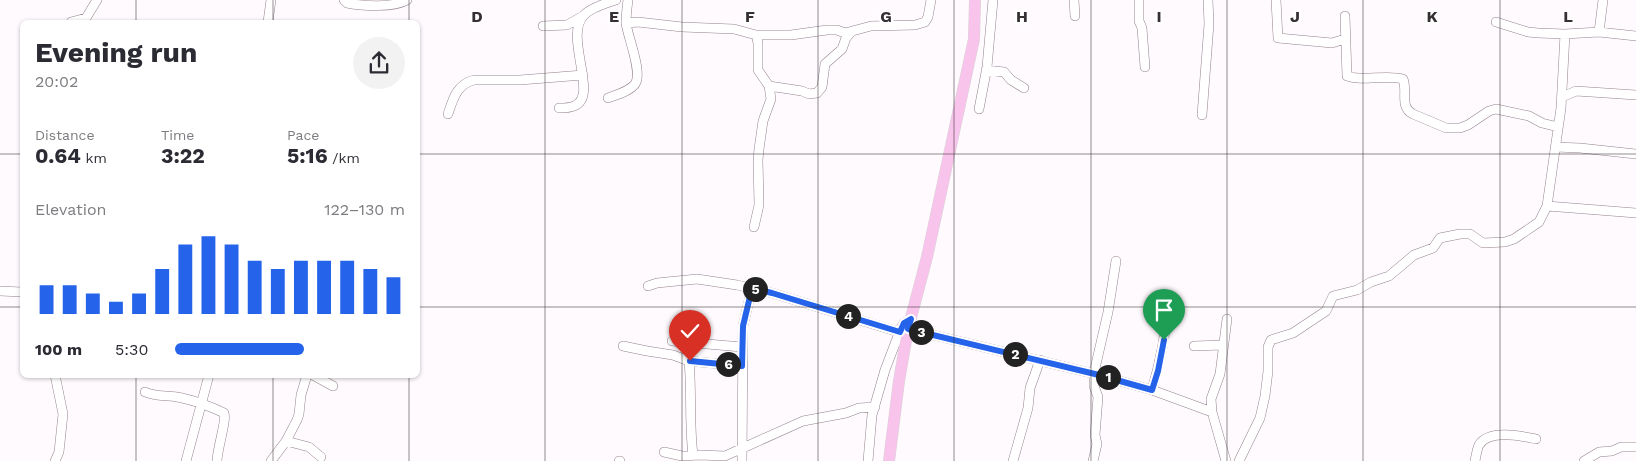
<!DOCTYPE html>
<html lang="en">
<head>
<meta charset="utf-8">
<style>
  :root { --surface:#fff; --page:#f2f2f3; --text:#2b2b33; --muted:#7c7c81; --accent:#2563eb }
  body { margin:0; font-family:"Work Sans",sans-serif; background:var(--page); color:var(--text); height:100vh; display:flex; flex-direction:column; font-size:19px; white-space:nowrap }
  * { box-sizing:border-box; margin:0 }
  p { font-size:16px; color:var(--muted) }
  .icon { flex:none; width:28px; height:28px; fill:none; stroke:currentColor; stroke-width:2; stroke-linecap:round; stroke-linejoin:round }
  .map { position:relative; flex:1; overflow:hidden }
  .sheet { position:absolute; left:20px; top:20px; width:400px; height:358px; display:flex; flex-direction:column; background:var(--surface); border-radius:8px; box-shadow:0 1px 4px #0004 }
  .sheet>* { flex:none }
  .pin { position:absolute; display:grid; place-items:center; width:42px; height:42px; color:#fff; margin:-51px -21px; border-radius:50% 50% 50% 0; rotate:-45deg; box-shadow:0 0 5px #0007 }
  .pin .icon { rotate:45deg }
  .km { position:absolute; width:25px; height:25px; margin:-12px; border-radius:50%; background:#222; color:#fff; font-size:14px; line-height:25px; text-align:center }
  .round { display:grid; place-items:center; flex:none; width:52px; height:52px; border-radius:26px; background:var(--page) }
  .headline { display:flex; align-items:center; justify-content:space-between; height:85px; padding:0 15px }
  h1 { font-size:28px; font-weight:700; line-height:38px }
  .stats { display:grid; grid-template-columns:repeat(3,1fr); gap:8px; height:85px; padding:5px 15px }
  .stats div { display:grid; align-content:center }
  .stats b { font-size:21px; font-weight:700 }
  .stats small { font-size:14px; font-weight:400 }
  .stats p { font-size:14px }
  .chart { height:140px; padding:10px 15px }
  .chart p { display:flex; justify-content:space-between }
  .chart svg { width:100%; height:90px; margin-top:5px; stroke:var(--accent); stroke-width:6 }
  ul { padding:0 15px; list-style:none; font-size:16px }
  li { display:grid; grid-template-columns:80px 60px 1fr; align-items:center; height:38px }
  li i { height:12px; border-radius:6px; background:var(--accent) }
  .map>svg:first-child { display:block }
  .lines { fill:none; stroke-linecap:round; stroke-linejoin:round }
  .minor-casing { stroke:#94828f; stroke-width:10 }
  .major-casing { stroke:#d7d5d6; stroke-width:12 }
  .minor { stroke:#fff; stroke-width:9 }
  .major { stroke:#f9c4ec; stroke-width:11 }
  .route-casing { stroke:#fff; stroke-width:10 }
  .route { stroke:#2563eb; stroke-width:6 }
  .grid { fill:none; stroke:#362f34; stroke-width:1; stroke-opacity:0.55 }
  .grid-label { font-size:16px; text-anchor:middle; font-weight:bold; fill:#362f34; stroke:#fff; stroke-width:5; stroke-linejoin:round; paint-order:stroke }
</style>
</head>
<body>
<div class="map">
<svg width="1636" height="461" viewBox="0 0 1636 461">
  <rect width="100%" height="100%" fill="#fefafd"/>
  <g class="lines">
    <defs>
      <path id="minor" d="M344,0L347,3C362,6 394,8 407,0
        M1074,0L1075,16
        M1139,0V21L1142,28L1145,67
        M1276,0L1278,38L1332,43L1345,39
        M1345,16L1347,76C1363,82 1385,74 1403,79C1408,91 1399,107 1413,114L1446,128H1460L1468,125L1489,111L1496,109L1529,116L1542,123L1558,127
        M71,22L86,18L97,0
        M268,22L271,0
        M1496,22L1528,32L1538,33L1565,34L1599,32L1636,36
        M626,23L638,22L682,27L734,29L756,35H791L827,30H837L845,33L871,26L915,25L925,22L928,17L931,0
        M543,26L567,25L583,16
        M1599,32L1603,0
        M1565,34L1561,108L1547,206L1636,213
        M986,70L1004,72L1011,80L1024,88
        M769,86L802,91L809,94L817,93L822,87L825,64L842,49L846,38L851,32
        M1562,97L1576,91L1636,95
        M608,98C616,95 630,91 635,84C643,73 628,38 626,23C626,15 627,8 628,0
        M559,108C564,108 570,108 574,106C600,97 563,36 584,15C591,8 606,3 616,0
        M979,109L987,67L993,0
        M448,114C453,99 457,84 474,80H520L583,75
        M1202,115L1209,24L1208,0
        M1555,147L1580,148L1636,154
        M754,227L759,205L758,160L759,149L763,121L771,99L769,86L758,70V43L756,35
        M648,286L657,283L697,279L737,285L772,293L899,332
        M0,291L22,292
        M908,329L1095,374L1152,390L1212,412
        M672,341L742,347
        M623,346L647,351L673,355L689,361L742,366
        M1194,346L1223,345
        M689,361C692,393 689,423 693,455
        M55,375L63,414L59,452L55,461
        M313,375L333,386
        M1152,390C1161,360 1166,331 1169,300
        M145,392C156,397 166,395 177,397C190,399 212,407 224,413C227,419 217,450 217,461
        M286,441L309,447L321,457
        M664,452L682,456L700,455L725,456L803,421L846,413L859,408L875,407
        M186,461L209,375
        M271,461L286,441L297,420L299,414L301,395L307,375
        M619,461H620
        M742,461L743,326L752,288
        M868,461L872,415L885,370L901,328L904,323L911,319
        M1013,461L1028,408L1030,388L1040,360
        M1093,461L1097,444L1095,435L1098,397L1094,386V373L1108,312L1116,261
        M1226,461L1212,412L1211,399L1220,374L1227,319
        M1239,461L1260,418L1265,396L1268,371V347L1271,340L1293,333L1326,311L1333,296L1357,290L1371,282L1389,276L1414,255L1433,248L1440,238L1460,234H1470L1483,243L1505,242L1514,239L1539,222L1547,206
        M1475,461C1476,456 1477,449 1479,445C1489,429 1521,436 1536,439
        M1584,461L1599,452L1612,451L1621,447H1636"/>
      <path id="major" d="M889,461L899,381L908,329L927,257L974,39L975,0"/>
    </defs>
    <use href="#minor" class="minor-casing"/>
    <use href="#major" class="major-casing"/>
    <use href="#minor" class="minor"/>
    <use href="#major" class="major"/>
  </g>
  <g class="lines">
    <defs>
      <path id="route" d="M690,361L742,366L743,326L752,288L772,293L900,332L904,323L911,319L908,329L1095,374L1152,390L1158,371L1164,340"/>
    </defs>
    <use href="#route" class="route-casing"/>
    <use href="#route" class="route"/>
  </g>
  <path class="grid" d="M136,0V22M273,0V22M409,0V22M545,0V461M682,0V461M818,0V461M954,0V461M1091,0V461M1227,0V461M1363,0V461M1500,0V461M0,154H22M418,154H1636M0,307H22M418,307H1636M136,375V461M273,375V461M409,375V461"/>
  <g class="grid-label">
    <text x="477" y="22">D</text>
    <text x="614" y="22">E</text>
    <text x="750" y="22">F</text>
    <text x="886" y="22">G</text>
    <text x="1022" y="22">H</text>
    <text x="1159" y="22">I</text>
    <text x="1295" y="22">J</text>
    <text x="1432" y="22">K</text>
    <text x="1568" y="22">L</text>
  </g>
</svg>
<div class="pin" style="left:1164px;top:340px;background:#1e9e55"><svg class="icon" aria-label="arrive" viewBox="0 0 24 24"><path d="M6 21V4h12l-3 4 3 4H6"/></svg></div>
<div class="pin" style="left:690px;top:361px;background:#d93025"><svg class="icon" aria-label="check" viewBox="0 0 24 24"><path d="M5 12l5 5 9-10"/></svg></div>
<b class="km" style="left:1108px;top:377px">1</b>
<b class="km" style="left:1015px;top:354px">2</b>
<b class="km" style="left:921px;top:332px">3</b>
<b class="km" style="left:848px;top:316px">4</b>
<b class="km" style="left:755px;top:289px">5</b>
<b class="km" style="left:728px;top:364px">6</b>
<section class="sheet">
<div class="headline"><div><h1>Evening run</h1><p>20:02</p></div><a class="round"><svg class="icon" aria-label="share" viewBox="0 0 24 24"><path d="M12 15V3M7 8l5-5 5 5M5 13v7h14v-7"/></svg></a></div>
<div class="stats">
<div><p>Distance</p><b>0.64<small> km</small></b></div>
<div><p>Time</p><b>3:22</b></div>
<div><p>Pace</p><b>5:16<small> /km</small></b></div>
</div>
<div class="chart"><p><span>Elevation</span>122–130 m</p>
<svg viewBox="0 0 160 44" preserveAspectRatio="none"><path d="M5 44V30M15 44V30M25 44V34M35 44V38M45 44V34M55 44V22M65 44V10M75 44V6M85 44V10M95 44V18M105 44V22M115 44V18M125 44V18M135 44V18M145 44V22M155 44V26"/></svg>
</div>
<ul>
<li><b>100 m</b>5:30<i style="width:56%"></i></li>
</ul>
</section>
</div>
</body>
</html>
